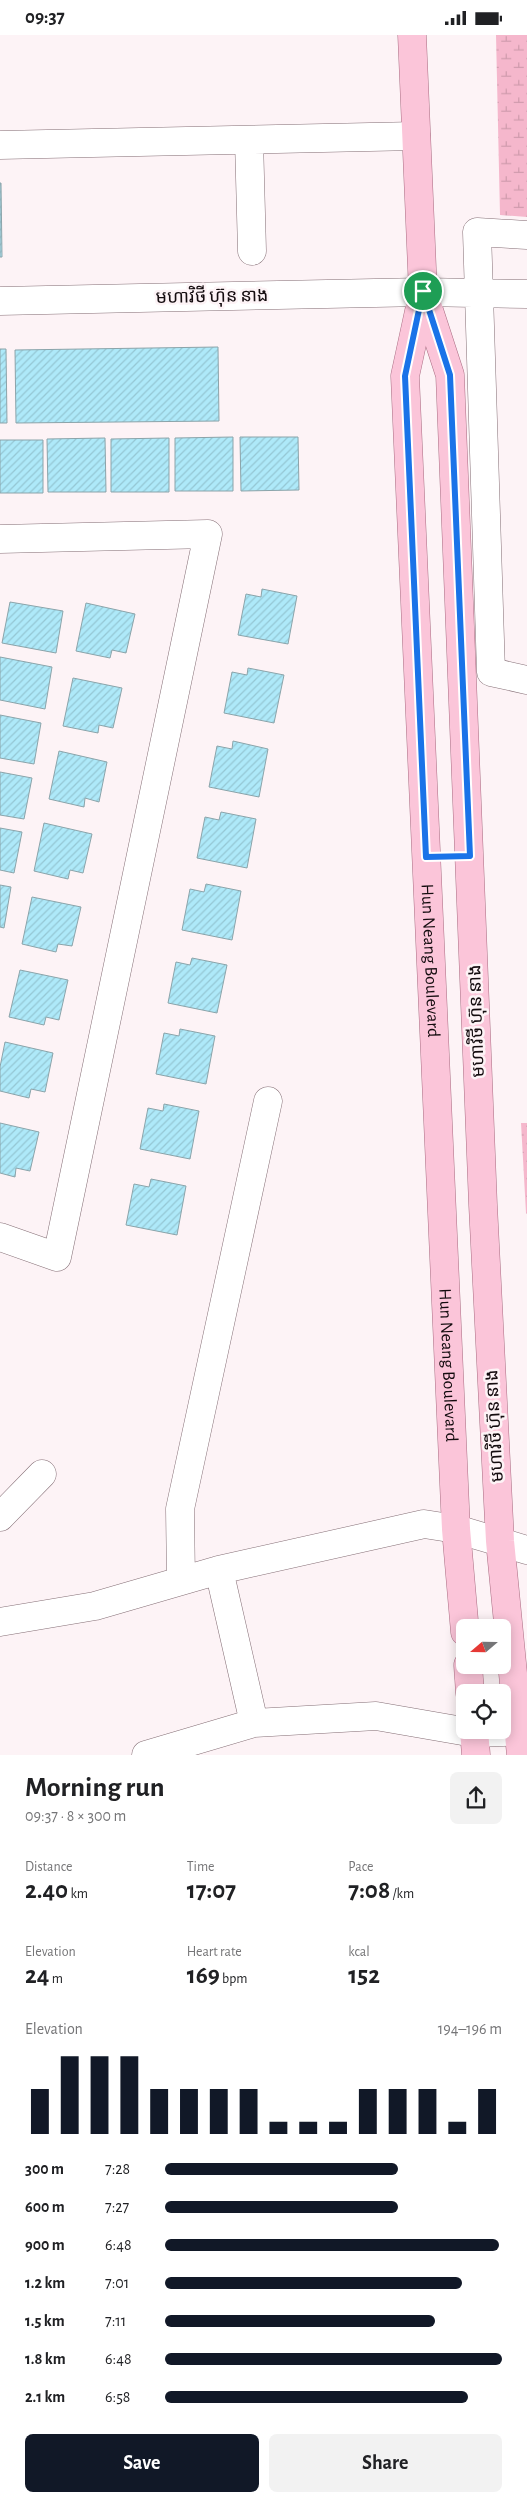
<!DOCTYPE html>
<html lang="en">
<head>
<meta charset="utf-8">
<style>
  :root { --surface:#fff; --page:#f2f2f2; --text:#202124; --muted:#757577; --accent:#111827 }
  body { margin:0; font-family:"Alegreya Sans","Noto Sans Khmer",sans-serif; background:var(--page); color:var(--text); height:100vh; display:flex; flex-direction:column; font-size:19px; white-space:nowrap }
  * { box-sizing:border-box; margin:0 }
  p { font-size:16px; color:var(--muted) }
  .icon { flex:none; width:28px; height:28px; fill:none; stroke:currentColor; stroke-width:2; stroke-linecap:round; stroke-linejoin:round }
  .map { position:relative; height:1720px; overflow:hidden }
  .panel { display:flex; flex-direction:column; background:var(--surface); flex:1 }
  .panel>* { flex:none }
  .needle { width:32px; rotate:250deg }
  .buttons { position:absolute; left:456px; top:1584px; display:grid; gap:10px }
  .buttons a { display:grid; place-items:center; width:55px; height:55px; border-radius:8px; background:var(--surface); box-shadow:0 2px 12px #0003; font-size:25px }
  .pin { position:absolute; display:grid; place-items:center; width:42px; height:42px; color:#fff; margin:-21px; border:2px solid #fff; border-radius:50%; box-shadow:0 1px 5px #0007 }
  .round { display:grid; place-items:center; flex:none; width:52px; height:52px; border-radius:8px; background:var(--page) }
  .summary { display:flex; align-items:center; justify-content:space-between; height:85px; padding:0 25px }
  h1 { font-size:28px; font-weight:700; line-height:38px }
  .figures { display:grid; grid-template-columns:repeat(3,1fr); gap:8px; height:85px; padding:5px 25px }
  .figures div { display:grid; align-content:center }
  .figures b { font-size:25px; font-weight:700 }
  .figures small { font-size:14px; font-weight:400 }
  .figures p { font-size:14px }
  .chart { height:140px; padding:10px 25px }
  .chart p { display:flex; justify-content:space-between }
  .chart svg { width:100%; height:90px; margin-top:5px; stroke:var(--accent); stroke-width:6 }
  .primary-button { display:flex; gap:10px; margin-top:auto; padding:10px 25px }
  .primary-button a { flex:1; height:58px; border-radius:8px; background:var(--accent); color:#fff; font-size:20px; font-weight:700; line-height:58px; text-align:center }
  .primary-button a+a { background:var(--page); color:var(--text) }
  ul { padding:0 25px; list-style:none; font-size:16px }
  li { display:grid; grid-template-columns:80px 60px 1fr; align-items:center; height:38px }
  li i { height:12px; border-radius:6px; background:var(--accent) }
  .status { display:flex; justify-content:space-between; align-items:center; height:35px; padding:0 25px; background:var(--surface); direction:ltr }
  .status svg { height:14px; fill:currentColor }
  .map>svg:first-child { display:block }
  .wetland { fill:url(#wetland-marsh) }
  .building { fill:url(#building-hatch); stroke:#8ba4aa }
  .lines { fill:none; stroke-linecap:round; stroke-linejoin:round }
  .minor-casing { stroke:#856f76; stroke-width:29 }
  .major-casing { stroke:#a96c82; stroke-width:29 }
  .minor { stroke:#fff; stroke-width:28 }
  .major { stroke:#fbc5d9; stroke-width:28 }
  .route-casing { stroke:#fff; stroke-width:10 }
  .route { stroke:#1a73e8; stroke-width:6 }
  .labels { text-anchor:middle; stroke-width:5; stroke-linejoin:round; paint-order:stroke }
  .street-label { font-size:18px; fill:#140c0f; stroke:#fdf3f6 }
</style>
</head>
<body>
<div class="status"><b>09:37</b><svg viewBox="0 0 49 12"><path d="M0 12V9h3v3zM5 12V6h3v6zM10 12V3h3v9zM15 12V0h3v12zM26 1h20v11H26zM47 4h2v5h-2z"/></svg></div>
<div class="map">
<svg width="527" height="1720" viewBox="0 0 527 1720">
  <defs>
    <pattern id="wetland-marsh" width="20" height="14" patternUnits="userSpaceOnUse" patternTransform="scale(1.25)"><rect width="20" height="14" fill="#f5b7cc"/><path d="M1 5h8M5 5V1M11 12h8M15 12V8" fill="none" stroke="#d19cae"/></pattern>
    <pattern id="building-hatch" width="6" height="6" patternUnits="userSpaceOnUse" patternTransform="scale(1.25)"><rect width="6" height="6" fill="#aee9f9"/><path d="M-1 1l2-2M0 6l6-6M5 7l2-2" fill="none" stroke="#95c7d4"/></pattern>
  </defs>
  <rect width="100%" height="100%" fill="#fdf3f6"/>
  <path class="wetland" d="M496,0H527V182L500,180Z
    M521,1088H527V1179L526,1178Z"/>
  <path class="building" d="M0,148H1L2,222H0Z
    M218,312L219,386L16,388L15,315Z
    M0,314H6L7,388H0Z
    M233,402V456H175V403Z
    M240,402H298L299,455L241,456Z
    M105,403L106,457H48L47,404Z
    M169,403V457H111V404Z
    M0,405H43V458H0Z
    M262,554L297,561L288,609L238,600L246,559L261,562Z
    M10,567L63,576L56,618L2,608Z
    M86,568L135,579L126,618L112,615L110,623L76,616Z
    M0,622L52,632L45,674L0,665Z
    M248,633L284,640L274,688L224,678L232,637L247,640Z
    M73,643L122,653L113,693L99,690L98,698L63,691Z
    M0,680L41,688L34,729L0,723Z
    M233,706L268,714L259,762L209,752L217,711L232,714Z
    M59,716L107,727L99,767L85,763L84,772L49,764Z
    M0,737L32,743L24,784L0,780Z
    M221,777L256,784L247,833L197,823L205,782L219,785Z
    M44,788L92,799L83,838L70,835L68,844L34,836Z
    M0,793L22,797L14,838L0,835Z
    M206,849L241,856L232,905L182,895L190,854L204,857Z
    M0,850L11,852L4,893L0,892Z
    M32,862L81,872L72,911L58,909L56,917L22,909Z
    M192,923L227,930L217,978L168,968L176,927L190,930Z
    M20,935L68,945L59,985L46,982L44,990L9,982Z
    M180,994L215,1001L206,1049L156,1039L164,998L179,1001Z
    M5,1007L53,1018L45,1057L31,1054L29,1063L0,1056V1032Z
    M164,1069L199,1076L190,1124L140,1114L148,1073L163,1076Z
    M0,1088L39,1097L30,1136L16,1133L15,1142L0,1138Z
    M151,1144L186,1151L177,1200L126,1190L134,1149L149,1152Z"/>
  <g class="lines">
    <defs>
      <path id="minor" d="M249,105L252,216
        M0,110L416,101
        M527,200L477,197L491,637L527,645
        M0,266L423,257L527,259
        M0,504L208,499L57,1222L0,1202
        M0,1482L42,1439
        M181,1546L180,1474L268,1066
        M0,1587L95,1571L219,1535L424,1489L456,1494L527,1515
        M254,1688L376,1681L474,1698L527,1696
        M146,1720L254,1688L219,1535"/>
      <g id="major">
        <path d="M412,0L423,257L450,340L483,1170L500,1506L521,1720"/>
        <path id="s1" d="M423,258L405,341L456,1494L465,1597"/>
        <path d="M468,1630L470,1658"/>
        <path d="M474,1695L476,1720"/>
      </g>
    </defs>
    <use href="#minor" class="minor-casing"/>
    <use href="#major" class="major-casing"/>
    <use href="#minor" class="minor"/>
    <use href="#major" class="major"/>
  </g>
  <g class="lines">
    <defs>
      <path id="route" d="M423,256L450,340L470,821L426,822L405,341Z"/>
    </defs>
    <use href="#route" class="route-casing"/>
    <use href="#route" class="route"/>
  </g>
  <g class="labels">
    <g class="street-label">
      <text transform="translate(212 261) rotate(-1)" y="6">មហាវិថី ហ៊ុន នាង</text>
      <text dy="6" stroke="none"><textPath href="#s1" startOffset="670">Hun Neang Boulevard</textPath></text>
      <text transform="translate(476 986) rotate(-92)" y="6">មហាវិថី ហ៊ុន នាង</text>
      <text dy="6" stroke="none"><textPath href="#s1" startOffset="1075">Hun Neang Boulevard</textPath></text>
      <text transform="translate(494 1391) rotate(-93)" y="6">មហាវិថី ហ៊ុន នាង</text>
    </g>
  </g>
</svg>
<div class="buttons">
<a><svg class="needle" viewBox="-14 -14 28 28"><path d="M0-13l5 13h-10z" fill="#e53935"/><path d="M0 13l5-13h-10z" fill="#757577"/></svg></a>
<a><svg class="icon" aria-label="locate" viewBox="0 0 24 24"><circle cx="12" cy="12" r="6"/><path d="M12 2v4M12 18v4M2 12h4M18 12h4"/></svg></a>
</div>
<div class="pin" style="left:423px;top:256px;background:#1e9e55"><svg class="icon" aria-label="arrive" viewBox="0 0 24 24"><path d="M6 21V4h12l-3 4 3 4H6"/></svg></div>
</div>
<section class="panel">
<div class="summary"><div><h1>Morning run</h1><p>09:37 · 8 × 300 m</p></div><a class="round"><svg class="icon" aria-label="share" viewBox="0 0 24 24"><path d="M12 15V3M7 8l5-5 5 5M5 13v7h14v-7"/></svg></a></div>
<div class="figures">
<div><p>Distance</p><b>2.40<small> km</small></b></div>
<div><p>Time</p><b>17:07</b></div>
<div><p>Pace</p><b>7:08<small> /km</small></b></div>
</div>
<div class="figures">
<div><p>Elevation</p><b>24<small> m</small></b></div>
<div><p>Heart rate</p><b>169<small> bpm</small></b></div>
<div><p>kcal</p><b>152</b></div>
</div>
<div class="chart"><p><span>Elevation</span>194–196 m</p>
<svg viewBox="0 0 160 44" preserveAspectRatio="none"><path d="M5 44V22M15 44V6M25 44V6M35 44V6M45 44V22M55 44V22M65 44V22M75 44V22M85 44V38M95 44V38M105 44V38M115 44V22M125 44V22M135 44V22M145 44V38M155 44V22"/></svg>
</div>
<ul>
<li><b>300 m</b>7:28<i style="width:69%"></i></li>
<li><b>600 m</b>7:27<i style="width:69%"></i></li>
<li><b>900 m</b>6:48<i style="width:99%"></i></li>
<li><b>1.2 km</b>7:01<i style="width:88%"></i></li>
<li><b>1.5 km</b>7:11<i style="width:80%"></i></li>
<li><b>1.8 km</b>6:48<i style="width:100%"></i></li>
<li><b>2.1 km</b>6:58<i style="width:90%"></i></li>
</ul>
<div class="primary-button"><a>Save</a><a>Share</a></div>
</section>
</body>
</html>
